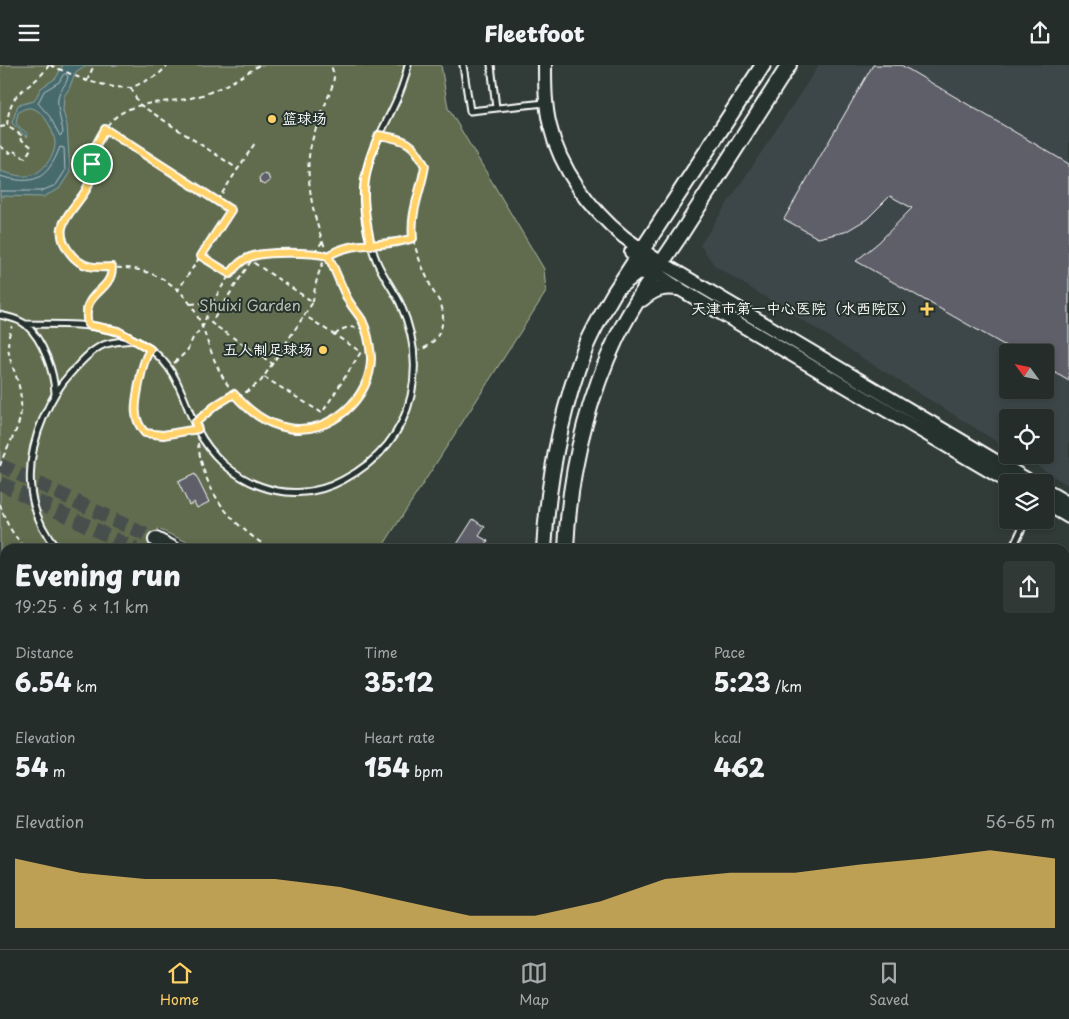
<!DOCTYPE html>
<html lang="en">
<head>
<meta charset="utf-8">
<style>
  :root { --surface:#252d2b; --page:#313937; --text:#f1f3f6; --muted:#a3a8a9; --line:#424947; --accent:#ffd166 }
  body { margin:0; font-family:"Playpen Sans","LXGW WenKai TC",sans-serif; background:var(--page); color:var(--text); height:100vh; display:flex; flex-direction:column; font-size:19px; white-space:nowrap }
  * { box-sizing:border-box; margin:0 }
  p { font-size:16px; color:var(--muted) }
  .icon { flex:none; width:28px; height:28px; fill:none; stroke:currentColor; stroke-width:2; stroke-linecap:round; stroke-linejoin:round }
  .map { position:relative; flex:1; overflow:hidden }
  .sheet { position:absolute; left:0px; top:479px; width:1070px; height:406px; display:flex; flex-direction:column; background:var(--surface); border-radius:15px 15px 0 0; box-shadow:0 2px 8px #0003,0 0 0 1px var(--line) }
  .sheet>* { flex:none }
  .needle { width:32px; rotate:303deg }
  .fabs { position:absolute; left:999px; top:279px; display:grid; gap:10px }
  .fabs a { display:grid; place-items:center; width:55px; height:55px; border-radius:5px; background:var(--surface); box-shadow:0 2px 8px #0003,0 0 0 1px var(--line); font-size:25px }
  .pin { position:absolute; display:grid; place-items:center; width:42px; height:42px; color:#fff; margin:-21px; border:2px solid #fff; border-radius:50%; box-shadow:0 1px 5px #0007 }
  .round { display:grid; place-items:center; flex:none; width:52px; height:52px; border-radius:5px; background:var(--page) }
  .headline { display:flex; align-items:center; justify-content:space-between; height:85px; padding:0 15px }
  h1 { font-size:28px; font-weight:800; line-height:38px }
  .figures { display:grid; grid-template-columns:repeat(3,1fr); gap:8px; height:85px; padding:5px 15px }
  .figures div { display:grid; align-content:center }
  .figures b { font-size:25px; font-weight:800 }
  .figures small { font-size:14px; font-weight:400 }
  .figures p { font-size:14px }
  .chart { height:140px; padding:10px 15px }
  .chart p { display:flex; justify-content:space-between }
  .chart svg { width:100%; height:90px; margin-top:5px; fill:var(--accent); opacity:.7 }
  header { display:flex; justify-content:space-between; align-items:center; height:65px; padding:0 15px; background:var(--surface); font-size:22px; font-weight:800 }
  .tab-bar { display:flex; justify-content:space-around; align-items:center; height:70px; border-top:1px solid var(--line); background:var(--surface); font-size:14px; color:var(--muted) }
  .tab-bar a { display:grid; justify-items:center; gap:2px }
  .tab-bar .on { color:var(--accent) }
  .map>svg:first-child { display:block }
  .built { fill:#3e4648; fill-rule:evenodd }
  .green { fill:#606c4e; stroke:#b0b6a6 }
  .water { fill:#476a6d; stroke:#91a6a7 }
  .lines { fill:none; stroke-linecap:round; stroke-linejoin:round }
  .shore { stroke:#b5c3c5; stroke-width:1 }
  .building { fill:#5e5e6a; stroke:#fff }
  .secondary-tunnel { stroke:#46504d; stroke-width:14; stroke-dasharray:14 7; stroke-linecap:butt }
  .service-casing { stroke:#fff; stroke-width:9 }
  .tertiary-casing { stroke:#fff; stroke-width:16 }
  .secondary-casing { stroke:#fff; stroke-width:18 }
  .path { stroke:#fff; stroke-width:2; stroke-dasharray:5 4; stroke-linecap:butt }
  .service { stroke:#26332d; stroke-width:5 }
  .tertiary { stroke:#26332d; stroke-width:12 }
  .secondary { stroke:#26332d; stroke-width:14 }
  .route-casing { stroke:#fff; stroke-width:10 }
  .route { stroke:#ffd166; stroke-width:6 }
  .poi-dot { fill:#ffd166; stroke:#26332d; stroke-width:2 }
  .labels { text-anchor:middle; stroke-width:4; stroke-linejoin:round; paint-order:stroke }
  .poi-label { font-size:15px; fill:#fff; stroke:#26332d; text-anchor:end }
  .park-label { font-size:15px; fill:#b7bdaf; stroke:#26332d }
</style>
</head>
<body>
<header><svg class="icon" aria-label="menu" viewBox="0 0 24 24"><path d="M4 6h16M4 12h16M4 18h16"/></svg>Fleetfoot<svg class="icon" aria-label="share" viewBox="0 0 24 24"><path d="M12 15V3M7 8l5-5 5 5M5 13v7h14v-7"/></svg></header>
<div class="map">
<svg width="1069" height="884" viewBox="0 0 1069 884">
  <rect width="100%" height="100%" fill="#313c39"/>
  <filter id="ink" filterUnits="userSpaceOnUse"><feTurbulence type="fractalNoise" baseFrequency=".02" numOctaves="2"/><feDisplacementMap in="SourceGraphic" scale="10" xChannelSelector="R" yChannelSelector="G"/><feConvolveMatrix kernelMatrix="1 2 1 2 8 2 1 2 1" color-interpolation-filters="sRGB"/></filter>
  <g filter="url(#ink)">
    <path class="built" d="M819,0H1069V421L1020,390H1045V352H1008L1007,383L715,201L700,180ZM1008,288H1045V325H1008Z"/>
    <path class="green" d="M0,0H441L448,43L544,204L546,227L381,484H203L158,464L147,484H5V880H508L507,884H0Z
      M769,880H1044L1052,884H777Z"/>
    <path class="water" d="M63,0H116H88L78,5L75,8L69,24L64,31L63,46L67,60L70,107L59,124L43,132L0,131V106C8,108 18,112 27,111C41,110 56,91 55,77C53,61 36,31 18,48L16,58C19,64 24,64 28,70L27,72L12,58L18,40L34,36L41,23L56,13Z
      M0,485L5,494V880H151L149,884H0Z"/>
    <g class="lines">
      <path class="shore" d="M66,9L68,11C67,19 62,22 59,29C55,42 62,56 63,68L60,71L50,52L38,38L44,26L59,17L63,10Z
        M0,111C34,121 47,115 60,82L64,83L65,106L56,120L41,126H0"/>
    </g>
    <path class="building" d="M873,0H901L1069,99V316L1045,302V288H1018L856,196L879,177L912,143L890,131L867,154L845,167L818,173L784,154Z
      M262,109L268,110L270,116L265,120L260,118L259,113Z
      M195,409L209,437L197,443L194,437L189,440L178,417Z
      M473,454L485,462L479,471L488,476L483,484H454Z"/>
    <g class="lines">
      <path class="secondary-tunnel" d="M0,400L156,475
        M0,418L135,484"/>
      <defs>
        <path id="service" d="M463,0L470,46L545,38
          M491,0L496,43
          M0,250C8,252 20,254 26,260C43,275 54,306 55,328
          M26,259C73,260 109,255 150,284C179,305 182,334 197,364C225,418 288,445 343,415C377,397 402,369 411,331C418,300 413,267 400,238C393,224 383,211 377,197C370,180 365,160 364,142C359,84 398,52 408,0
          M57,484C24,444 24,397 44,351C51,335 58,322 70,309C79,299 89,287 101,281C111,276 124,276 135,275
          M1012,484L1026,455
          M330,884L331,880"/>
        <path id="tertiary" d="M545,0C545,20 545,41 550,61C560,104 590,144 624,172C636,181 649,190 662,198L1033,418
          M631,187L650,204L678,223L1010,418
          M620,222L637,209L655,204
          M1045,425L1069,439
          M1045,438L1069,452"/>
        <path id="secondary" d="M642,234C654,224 663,221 678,223
          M156,475L173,484
          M544,484C548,416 560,350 584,286C592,266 603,247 614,228L763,0
          M566,484C569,411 586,338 617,272C635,236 659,202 681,169C717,112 753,56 789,0
          M1065,601L1069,594
          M1065,658L1069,651
          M875,880L878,884
          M887,880L895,884
          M943,880L950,884
          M539,884L540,880
          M560,884L561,880
          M908,884L910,880
          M927,884L930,880"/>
      </defs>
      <use href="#service" class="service-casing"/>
      <use href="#tertiary" class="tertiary-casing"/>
      <use href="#secondary" class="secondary-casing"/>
      <path class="path" d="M50,0L87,16L114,22L131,23L158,10L168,0
        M259,0C240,13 221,24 199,31C160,42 121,29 99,74C91,89 94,105 88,120C82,136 63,147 61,165C60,172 64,178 67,184C85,213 111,198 139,205C156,209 171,217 183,230C199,247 203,266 211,286C222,318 246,352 279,361C296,365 314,364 330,356C354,344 370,320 371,293C371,261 352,247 341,221C328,192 316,163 311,132C309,117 307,100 310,85C313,68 321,51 327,35C330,27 334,19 334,10C334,9 331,1 331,0
        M87,16L94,0
        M131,23L139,39L238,104
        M0,62L7,61
        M105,64L231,145L178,225
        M387,71C409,76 415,80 425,101C421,124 411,144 413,168C414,186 424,205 431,222C434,229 440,235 442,243C446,260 437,280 419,285
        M0,81L10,88L12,85L25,93L32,82L19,73L21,70L7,61C10,19 30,29 49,0
        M217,136L255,78
        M379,180L396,179L413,173
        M313,188L328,191
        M230,209C250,182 281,189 311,188L316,185L323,176
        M313,237C314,223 319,202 327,191C332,185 357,179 365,179
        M191,239L211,237
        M87,255C82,230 112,225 112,202
        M335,270C345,260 353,261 366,265
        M146,290C142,299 141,308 139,318C136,336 130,353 145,368L163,370L189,365
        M174,298L187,286L193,273L203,261L210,241L230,209L201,191
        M264,312L322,348L361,287L304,250
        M238,333L261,316L313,237L251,196L211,258L273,299
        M200,353L215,340L234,329
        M198,378C203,426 231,460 271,484
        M0,401C7,377 23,364 21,336C20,305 0,292 12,261
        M0,439C5,457 13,471 27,484
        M0,520L5,524"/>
      <use href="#service" class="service"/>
      <use href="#tertiary" class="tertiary"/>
      <use href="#secondary" class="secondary"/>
    </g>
  </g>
  <g class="lines" filter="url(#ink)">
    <defs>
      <path id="route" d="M92,99C92,108 90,118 86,125C72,148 49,161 70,188C81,203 95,203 112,202C112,229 80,225 88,260L118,266L150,284C143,297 142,305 139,319C136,336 131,353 145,368L163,370L198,364L195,358L216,340L234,329C249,346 265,359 288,363C329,371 372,333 371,292C370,280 367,265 362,255C357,247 351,241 347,233C340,219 335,204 328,191C353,174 384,184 413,173C410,147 421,126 425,101C413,76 406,75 379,70C360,113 361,134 371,180C357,179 340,183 328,191C312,187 265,186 250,192C241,195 235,202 230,209L201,191L231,145L105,64L96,80L92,99"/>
    </defs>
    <use href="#route" class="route-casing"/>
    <use href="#route" class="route"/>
  </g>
  <g class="poi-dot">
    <circle cx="272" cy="54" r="5"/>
    <path d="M924.5 236.5h5v5h5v5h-5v5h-5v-5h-5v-5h5z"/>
    <circle cx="323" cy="285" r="5"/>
  </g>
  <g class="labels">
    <g class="poi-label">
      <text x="282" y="59" text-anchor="start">篮球场</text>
      <text x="916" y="249">天津市第一中心医院（水西院区）</text>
      <text x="313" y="290">五人制足球场</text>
    </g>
    <g class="park-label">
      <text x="250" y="246">Shuixi Garden</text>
    </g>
  </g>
</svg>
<div class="fabs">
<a><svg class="needle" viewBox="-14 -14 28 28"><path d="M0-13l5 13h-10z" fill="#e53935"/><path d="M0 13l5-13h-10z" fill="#a3a8a9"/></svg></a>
<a><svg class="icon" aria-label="locate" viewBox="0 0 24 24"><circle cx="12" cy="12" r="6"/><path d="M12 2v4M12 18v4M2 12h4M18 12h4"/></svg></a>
<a><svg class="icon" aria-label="layers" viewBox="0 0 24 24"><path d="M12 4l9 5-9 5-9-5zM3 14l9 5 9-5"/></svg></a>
</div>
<div class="pin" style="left:92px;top:99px;background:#1e9e55"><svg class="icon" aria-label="arrive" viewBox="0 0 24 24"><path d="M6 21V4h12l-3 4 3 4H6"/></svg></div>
<section class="sheet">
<div class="headline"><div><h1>Evening run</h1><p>19:25 · 6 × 1.1 km</p></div><a class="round"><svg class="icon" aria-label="share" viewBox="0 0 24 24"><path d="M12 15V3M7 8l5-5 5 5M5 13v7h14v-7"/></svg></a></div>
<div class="figures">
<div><p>Distance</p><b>6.54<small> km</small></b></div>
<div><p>Time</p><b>35:12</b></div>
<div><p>Pace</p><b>5:23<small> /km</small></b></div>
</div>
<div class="figures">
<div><p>Elevation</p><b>54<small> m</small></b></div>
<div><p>Heart rate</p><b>154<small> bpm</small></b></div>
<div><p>kcal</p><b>462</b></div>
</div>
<div class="chart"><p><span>Elevation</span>56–65 m</p>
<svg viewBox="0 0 160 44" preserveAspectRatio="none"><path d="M0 44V10L10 17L20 20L30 20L40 20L50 24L60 31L70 38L80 38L90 31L100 20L110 17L120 17L130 13L140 10L150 6L160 10V44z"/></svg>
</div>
</section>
</div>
<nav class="tab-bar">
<a class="on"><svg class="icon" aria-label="home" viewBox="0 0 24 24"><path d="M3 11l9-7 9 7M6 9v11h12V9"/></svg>Home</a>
<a><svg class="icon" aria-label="map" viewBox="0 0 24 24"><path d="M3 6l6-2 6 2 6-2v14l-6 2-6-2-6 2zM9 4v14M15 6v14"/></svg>Map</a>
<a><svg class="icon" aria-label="saved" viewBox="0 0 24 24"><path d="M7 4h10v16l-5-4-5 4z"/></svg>Saved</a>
</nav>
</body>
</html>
